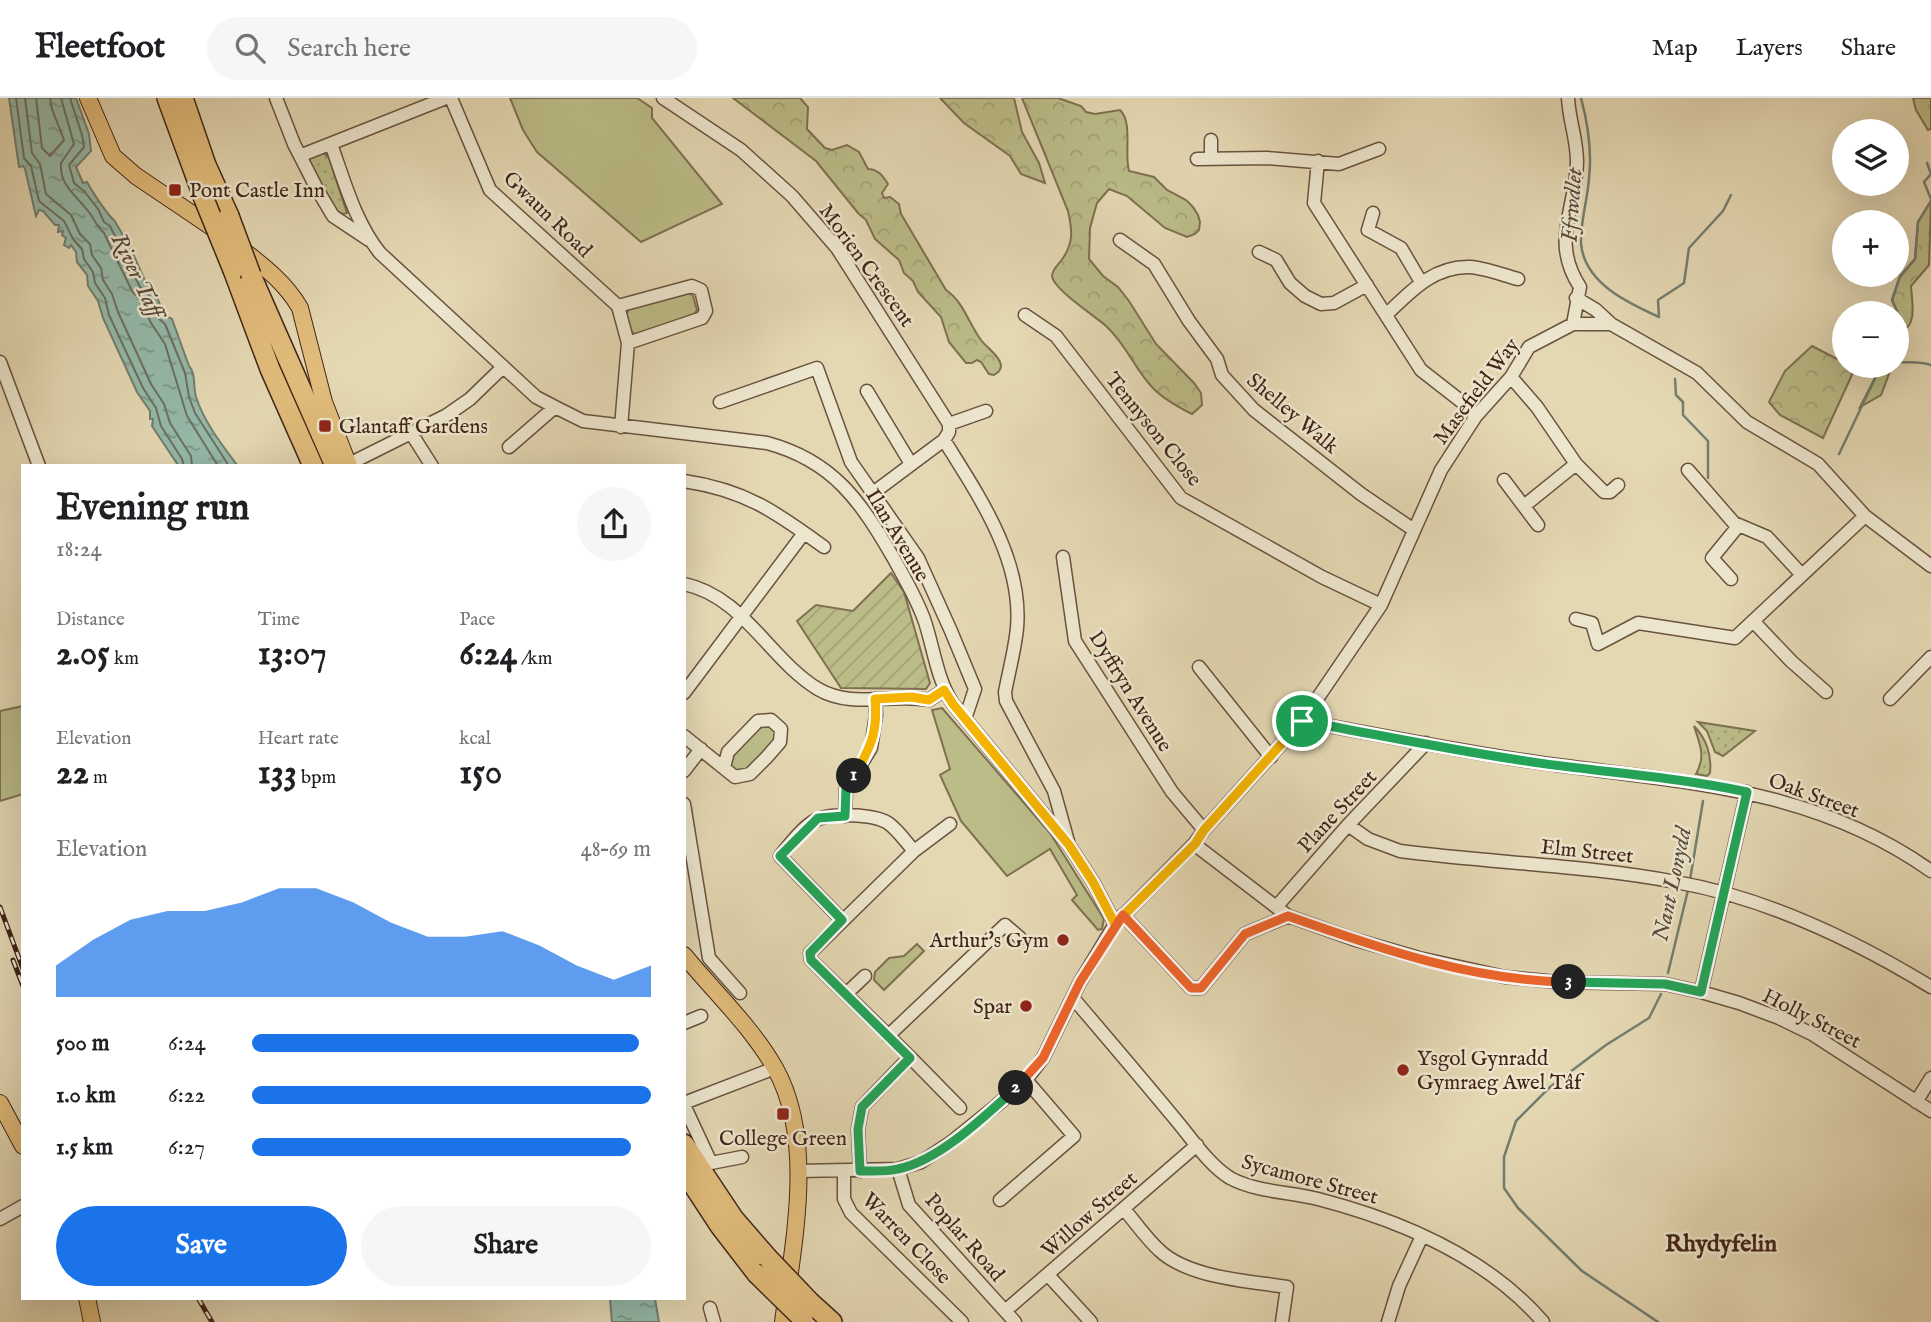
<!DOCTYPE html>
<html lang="en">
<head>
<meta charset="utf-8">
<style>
  :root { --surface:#fff; --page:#f6f6f6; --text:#202124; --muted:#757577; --line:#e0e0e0; --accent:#1a73e8 }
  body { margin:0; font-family:"IM FELL English",serif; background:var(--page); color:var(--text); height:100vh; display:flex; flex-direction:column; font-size:26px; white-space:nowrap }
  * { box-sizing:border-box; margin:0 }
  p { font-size:23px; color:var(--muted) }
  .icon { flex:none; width:38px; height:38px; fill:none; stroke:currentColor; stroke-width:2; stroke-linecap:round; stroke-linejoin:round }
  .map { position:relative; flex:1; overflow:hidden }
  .drawer { position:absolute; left:21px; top:366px; width:665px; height:836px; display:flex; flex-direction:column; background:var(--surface); border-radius:0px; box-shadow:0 7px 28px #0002 }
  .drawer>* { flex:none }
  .controls { position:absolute; left:1832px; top:21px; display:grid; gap:14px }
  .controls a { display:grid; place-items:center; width:77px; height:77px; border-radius:50%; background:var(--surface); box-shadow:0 7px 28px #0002; font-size:35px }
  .pin { position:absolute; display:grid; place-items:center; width:60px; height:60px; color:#fff; margin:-30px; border:4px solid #fff; border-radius:50%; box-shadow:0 2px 7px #0007 }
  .km { position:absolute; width:35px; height:35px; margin:-18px; border-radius:50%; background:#222; color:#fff; font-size:19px; line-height:35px; text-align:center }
  .round { display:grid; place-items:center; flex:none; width:74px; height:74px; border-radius:37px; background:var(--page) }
  .head { display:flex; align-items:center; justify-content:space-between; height:119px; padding:0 35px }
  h1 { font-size:38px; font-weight:700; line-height:52px }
  .metrics { display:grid; grid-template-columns:repeat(3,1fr); gap:10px; height:119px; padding:7px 35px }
  .metrics div { display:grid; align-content:center }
  .metrics b { font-size:35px; font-weight:700 }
  .metrics small { font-size:19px; font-weight:400 }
  .metrics p { font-size:19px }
  .chart { height:196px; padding:14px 35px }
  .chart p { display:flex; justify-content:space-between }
  .chart svg { width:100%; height:126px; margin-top:7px; fill:var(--accent); opacity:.7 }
  .action { display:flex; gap:14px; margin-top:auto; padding:14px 35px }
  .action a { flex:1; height:80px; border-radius:42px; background:var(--accent); color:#fff; font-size:28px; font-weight:700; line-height:80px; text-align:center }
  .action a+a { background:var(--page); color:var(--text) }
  ul { padding:0 35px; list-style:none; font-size:23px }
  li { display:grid; grid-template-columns:112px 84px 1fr; align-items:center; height:52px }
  li i { height:18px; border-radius:9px; background:var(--accent) }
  header { display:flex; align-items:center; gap:42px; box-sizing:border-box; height:98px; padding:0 35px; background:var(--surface); border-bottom:2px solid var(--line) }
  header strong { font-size:33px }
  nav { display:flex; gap:38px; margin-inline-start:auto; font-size:24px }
  .search { width:490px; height:63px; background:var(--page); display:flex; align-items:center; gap:18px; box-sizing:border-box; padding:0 24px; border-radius:38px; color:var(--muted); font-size:26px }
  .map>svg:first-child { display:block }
  .grass { fill:url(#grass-dots); stroke:#7e7050; stroke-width:2 }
  .forest { fill:url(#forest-crowns); stroke:#7e7050; stroke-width:2 }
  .park { fill:#bbbc88; stroke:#7e7050; stroke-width:2 }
  .garden { fill:url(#garden-furrows); stroke:#7e7050; stroke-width:2 }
  .water { fill:url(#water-ripples); stroke:#747e70; stroke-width:2 }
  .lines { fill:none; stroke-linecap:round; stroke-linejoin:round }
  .shore { stroke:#6c7061; stroke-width:2 }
  .stream { stroke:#747e70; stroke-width:2.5 }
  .minor-casing { stroke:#6a523f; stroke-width:15 }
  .major-casing { stroke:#422518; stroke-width:18 }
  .highway-casing { stroke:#422518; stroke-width:22 }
  .minor { stroke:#ede6ce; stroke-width:12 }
  .major { stroke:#e2bc7a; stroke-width:16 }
  .highway { stroke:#e2bc7a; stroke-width:19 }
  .rail-casing { stroke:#422518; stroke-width:5 }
  .rail { stroke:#ede6ce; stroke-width:2.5; stroke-dasharray:8; stroke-linecap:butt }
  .highway-bridge-casing { stroke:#422518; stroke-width:22; stroke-linecap:butt }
  .highway-bridge { stroke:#e2bc7a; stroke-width:19 }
  .split-1-casing { stroke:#fff; stroke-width:14 }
  .split-2-casing { stroke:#fff; stroke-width:14 }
  .split-3-casing { stroke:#fff; stroke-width:14 }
  .split-4-casing { stroke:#fff; stroke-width:14 }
  .split-1 { stroke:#f5b400; stroke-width:9 }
  .split-2 { stroke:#22a559; stroke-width:9 }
  .split-3 { stroke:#f0652b; stroke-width:9 }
  .split-4 { stroke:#22a559; stroke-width:9 }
  .poi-dot { fill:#8f2418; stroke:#ede6ce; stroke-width:2.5 }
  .labels { text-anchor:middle; stroke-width:5; stroke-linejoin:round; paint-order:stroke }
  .poi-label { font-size:21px; fill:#422518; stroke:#ede6ce; text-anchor:start }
  .street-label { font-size:21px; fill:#422518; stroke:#ede6ce }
  .water-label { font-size:23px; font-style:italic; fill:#574a3c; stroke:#ede6ce }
  .quarter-label { font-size:24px; font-weight:bold; fill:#422518; stroke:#ede6ce }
</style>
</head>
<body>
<header>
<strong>Fleetfoot</strong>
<div class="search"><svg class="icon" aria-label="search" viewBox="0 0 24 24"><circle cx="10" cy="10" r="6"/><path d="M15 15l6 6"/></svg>Search here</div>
<nav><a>Map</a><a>Layers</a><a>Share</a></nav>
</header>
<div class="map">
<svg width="1931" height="1224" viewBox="0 0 1931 1224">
  <defs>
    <pattern id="grass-dots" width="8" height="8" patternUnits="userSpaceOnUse" patternTransform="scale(1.75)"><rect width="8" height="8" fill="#bbbc88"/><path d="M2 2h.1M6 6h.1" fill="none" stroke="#a2a175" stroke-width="1.8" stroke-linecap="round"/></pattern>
    <pattern id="forest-crowns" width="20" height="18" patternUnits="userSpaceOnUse" patternTransform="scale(1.75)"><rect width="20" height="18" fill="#bbbc88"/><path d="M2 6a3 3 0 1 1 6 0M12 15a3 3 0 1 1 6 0" fill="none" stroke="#a2a175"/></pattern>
    <pattern id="garden-furrows" width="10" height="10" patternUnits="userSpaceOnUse" patternTransform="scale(1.75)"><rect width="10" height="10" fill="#bbbc88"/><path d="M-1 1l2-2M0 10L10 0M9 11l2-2" fill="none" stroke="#a2a175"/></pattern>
    <pattern id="water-ripples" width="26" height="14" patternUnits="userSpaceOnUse" patternTransform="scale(1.75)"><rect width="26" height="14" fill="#95baaa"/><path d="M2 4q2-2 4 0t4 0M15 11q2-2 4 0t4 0" fill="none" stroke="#7b9789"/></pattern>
  </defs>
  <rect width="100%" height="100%" fill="#e4d8b3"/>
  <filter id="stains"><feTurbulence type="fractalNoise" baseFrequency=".00286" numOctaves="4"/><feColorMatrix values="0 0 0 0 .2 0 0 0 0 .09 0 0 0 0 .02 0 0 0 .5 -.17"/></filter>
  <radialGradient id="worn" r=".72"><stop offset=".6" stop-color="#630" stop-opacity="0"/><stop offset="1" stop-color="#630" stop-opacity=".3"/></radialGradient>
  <path class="grass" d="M323,54L329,60L347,115L343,116L338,114L319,88L308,62L310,57Z
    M1698,624L1755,633L1723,658L1715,654L1707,633Z
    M1694,628C1706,640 1712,657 1710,675L1707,678L1696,676C1706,658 1700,647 1694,628Z"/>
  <path class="forest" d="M733,0H800L808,9L807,31L825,50L832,52L847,47L859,54L868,71C878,71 883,78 888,86L882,95L884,100L890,99L899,106L901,116L946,192C963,203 969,226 981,242C986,249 1001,259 1001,268C1000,274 998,274 994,277L989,276L981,264L977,262L972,265H966L949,244L941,219L918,194L913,183L904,175L899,162L875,141L866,122L858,115L816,63Z
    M940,0H1014L1022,34L1039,65L1045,85L1021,76L1010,58L964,25Z
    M1022,0H1058L1081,8L1086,14L1095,16L1120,12C1133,24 1124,56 1129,73L1154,79L1167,92L1186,102L1193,109L1198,117L1200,124L1199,132L1195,136L1187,139L1165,130L1127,98L1109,91L1097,105L1090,130L1089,161L1103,178L1118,189L1129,203L1156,246L1194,285L1201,295L1202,307L1192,316C1178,309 1163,301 1152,289C1134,270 1126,246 1106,228C1095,218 1053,191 1052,178C1052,171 1060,165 1063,160C1074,144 1072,131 1068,113Z
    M1913,0H1931V31L1928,32L1916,12Z
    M1931,103L1929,167L1911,188C1912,204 1918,228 1900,234L1897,248V227L1900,220L1892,202L1900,179L1915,161L1918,124Z
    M1812,248L1839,262H1844V268H1856L1823,340L1780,317L1769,304L1785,273Z
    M1881,268H1892L1881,297L1860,309Z"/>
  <path class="park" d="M510,0H637L652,10V20L722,106L641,144L537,54L523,32Z
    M686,193L693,198L697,212L693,218L641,235L634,236L629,231L625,218L630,210Z
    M23,608V696L0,703V613Z
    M942,610L1050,735L1104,821L1102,831L1098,832L1072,802L1077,797L1050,751L1007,778L961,723L940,677L950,671L932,612Z
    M765,628L773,630L777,635C777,652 750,680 732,670L730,663C736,649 750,632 765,628Z
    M917,846L924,853L884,892L874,882L875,874L889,860L904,858Z"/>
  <path class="garden" d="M891,475L904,494L930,585L926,591L841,590L797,523L816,507L853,513Z"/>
  <path class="water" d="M9,0H76L89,36L91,53L76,69L83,85L87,84C91,92 109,119 114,122L130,149L146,185L155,194L164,217L172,221L189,268C196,275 193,289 196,299C204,324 222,347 237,367H178L152,328L153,321H150V313L137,294L103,220L98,203L88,188L87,177L77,164L76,154L71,147L69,150L64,147L66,140L62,137L63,133L58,134L59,127H55L43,113L39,112L36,118L25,71L23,68L19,69Z
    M610,1201H655L659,1224H612Z"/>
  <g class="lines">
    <path class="shore" d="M16,0L24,60L31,68L39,103L64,123L73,141L82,151L84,161L93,174L95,185L105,200L109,217L143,290L156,310L161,328L182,361L184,368
      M25,0L32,55L40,66L46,96L71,117L80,136L90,146L92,157L101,170L103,182L112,196L118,214L151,286L164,306L170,325L191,358L192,368
      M36,0L42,50L50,58L64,42L52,11L50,0
      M61,0L74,46L61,65C59,89 79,99 91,117C96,124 97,129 104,135L132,193L141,203L151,225L165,246L187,318L218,368
      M70,0L82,37L84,49L69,67L74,85L84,93L98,111L104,124L110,128L140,189L149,198L158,220L165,226L185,275L189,299L195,315L229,368"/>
    <path class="stream" d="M1581,0C1588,26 1592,54 1589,80C1588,100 1580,125 1581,145C1584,185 1628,205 1659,219L1658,202L1684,185L1689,150L1723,113L1731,97
      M1927,65L1931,76L1924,84L1931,101
      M1897,227L1900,220L1892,202L1900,178L1915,161L1918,124L1931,103
      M1897,264C1908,265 1921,263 1931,267
      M1675,281L1676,297L1683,304V317L1708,343V380
      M1839,356L1881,268
      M1690,782L1703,703
      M1668,875L1688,792
      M1658,1224L1582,1173L1518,1110L1504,1090V1059L1516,1023L1550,989L1606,947L1649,920L1661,896"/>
    <defs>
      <path id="minor" d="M276,0L294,46L317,91L333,118L369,142
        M451,0L490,92L618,208L628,245L621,329
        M663,0L741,52L792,98L837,150L949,326
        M1568,0C1569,22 1577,41 1577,64C1576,112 1550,143 1580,189L1573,226
        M1211,42V60
        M331,46C344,82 355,124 380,155L536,299L555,309L583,323L767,345C834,363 861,404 894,461C905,481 918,503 925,524C934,552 937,581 953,606L1069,747
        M302,57L446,0
        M1197,61L1267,60L1339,66L1379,51
        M1318,63L1314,105L1421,272L1462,304L1476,318
        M1373,115L1368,132L1401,150L1421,184
        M1120,142L1154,166L1189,223L1217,261L1222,277L1254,312L1361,396L1414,432
        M1259,154L1276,162L1290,185L1305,198L1321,206L1334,205L1367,187
        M1576,200L1596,212L1611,226
        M618,208L692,188L701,192L706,213L702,220L628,245
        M1025,217L1056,238L1181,400L1322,479L1381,507
        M1386,217C1410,194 1433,168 1470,169C1485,170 1503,177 1518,181
        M0,264L39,368
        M1511,279L1537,309L1576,366L1604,394H1610L1618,387
        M867,293L911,366
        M720,304L817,270L851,364L918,460L951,533L975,591L965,621
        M411,335L432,368
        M944,342C978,397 1023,461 1017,530C1015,551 1009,573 1005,594L1006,603L1054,693L1069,747L1093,784L1115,826
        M509,349L555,309
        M349,366L447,317L470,301L503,269
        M1688,372L1734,425L1767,439L1802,477
        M1504,382L1538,427
        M684,383C745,392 776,414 824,449
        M873,395L944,342L949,334V326L986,313
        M1524,408L1576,366
        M1063,459L1075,543L1172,694L1204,732
        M1731,481L1712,460L1739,427
        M684,486C743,498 770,562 818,591C852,611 892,595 929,602L944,592
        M1576,521L1592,525L1598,546L1638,525L1735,540L1865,418
        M1753,523L1791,563L1826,594
        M1199,569L1271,659
        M684,595L804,435
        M1890,601L1931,559
        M1302,623C1375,636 1448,651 1521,662C1666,684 1806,684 1931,773
        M684,638L735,679L750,676L766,660L780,644L781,631L771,622L758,623L728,654L724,669
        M684,673L701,651
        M684,706L709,860L740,895
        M845,718L846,691L871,650L876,617L875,601
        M1348,727L1368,741L1400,753C1492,765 1585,767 1676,784C1766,800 1854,842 1931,889
        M1194,746L1288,818L1353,841L1419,860L1505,879L1557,884L1665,886L1701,894L1739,905L1779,920L1812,936L1931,1013
        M1277,808L1348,727L1426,645
        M1123,817L1191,890H1201L1245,836L1288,818
        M842,822L780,758C790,746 801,731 814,723C828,714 874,716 888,725C898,732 906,744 914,753
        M1701,894L1747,694
        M846,896L865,878
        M1073,900C1108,941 1142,981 1176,1022C1192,1041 1209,1067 1230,1080C1256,1094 1290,1094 1318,1101C1399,1122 1487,1159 1543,1224
        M684,925L701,918
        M888,938L1005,827L1020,840
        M910,959L960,1010
        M1916,1004L1931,980
        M684,1005L775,970
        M684,1007L711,1065L742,1059
        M898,1071L909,1107L1015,1224
        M798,1073L898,1071L921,1064L950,1045L996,1008L1026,982L1043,960L1080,884L1115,826L1194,746L1204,732L1302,623L1381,507L1441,372L1476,318L1511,279L1529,249L1573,226H1611L1697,275L1747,324L1818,366L1865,418L1931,468
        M844,1073V1101L851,1115L962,1224
        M860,1073L858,1031L862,1009L910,959L811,862L810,855L914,753L950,726
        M1000,1102L1074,1038L1026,982
        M1124,1111C1135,1124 1146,1140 1159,1152C1188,1180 1249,1183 1287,1189L1282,1224
        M0,1121L23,1108
        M1048,1177L1091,1224
        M710,1210L714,1224
        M1005,1213L1197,1047
        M1388,1224L1399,1188L1422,1138"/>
      <path id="major" d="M88,0L113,58L136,78L219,134
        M239,149C262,167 285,184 300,210L324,304L349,368
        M684,857C715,895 751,928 775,970C816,1043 793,1146 783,1224
        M0,1005L23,1048
        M87,1200L92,1224"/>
      <path id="highway" d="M167,0L204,101
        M183,0L206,67L229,118
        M233,172L270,271L313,368
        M251,177L335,368
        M684,1046L734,1121L767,1159
        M684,1073L720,1128L757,1176
        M811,1205L832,1224"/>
    </defs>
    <use href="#minor" class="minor-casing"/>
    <use href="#major" class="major-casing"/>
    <use href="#highway" class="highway-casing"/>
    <use href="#minor" class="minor"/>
    <use href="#major" class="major"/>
    <use href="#highway" class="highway"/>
    <defs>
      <path id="rail" d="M0,809L23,871
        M13,862L23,888
        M198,1200L212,1224"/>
    </defs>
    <use href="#rail" class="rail-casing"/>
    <use href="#rail" class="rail"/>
    <defs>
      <path id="highway-bridge" d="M204,101L233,172
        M229,118L251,177
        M767,1159L811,1205
        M757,1176L803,1221"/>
    </defs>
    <use href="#highway-bridge" class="highway-bridge-casing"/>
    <use href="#highway-bridge" class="highway-bridge"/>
  </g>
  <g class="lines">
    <defs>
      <path id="split-1" d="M854,678C871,649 878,634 875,601L911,599L929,602L944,592L953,606L1069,747L1093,784L1115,826L1195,746L1204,732L1302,623"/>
      <path id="split-2" d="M854,678L846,691L845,718L818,720L780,758L842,822L810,855L811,862L910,960L862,1009L858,1031L860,1073C872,1073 886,1074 898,1071C939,1063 986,1017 1016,990"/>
      <path id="split-3" d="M1016,990L1043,960L1080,884L1123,817L1191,890H1201L1245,836L1288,818C1378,850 1473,883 1569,884"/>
      <path id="split-4" d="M1302,623C1374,636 1446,651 1519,662C1595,674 1672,678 1747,694L1701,894L1665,886L1569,884"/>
    </defs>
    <use href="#split-1" class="split-1-casing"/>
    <use href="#split-2" class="split-2-casing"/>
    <use href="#split-3" class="split-3-casing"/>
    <use href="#split-4" class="split-4-casing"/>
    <use href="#split-1" class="split-1"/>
    <use href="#split-2" class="split-2"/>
    <use href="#split-3" class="split-3"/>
    <use href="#split-4" class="split-4"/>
  </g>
  <g class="poi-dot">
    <rect x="168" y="85" width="14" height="14" rx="3.5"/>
    <rect x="318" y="321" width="14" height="14" rx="3.5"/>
    <circle cx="1063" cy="842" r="7"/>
    <circle cx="1026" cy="908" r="7"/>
    <circle cx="1403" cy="972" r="7"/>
    <rect x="776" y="1009" width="14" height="14" rx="3.5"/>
  </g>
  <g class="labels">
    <g class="poi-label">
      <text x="189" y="99">Pont Castle Inn</text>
      <text x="339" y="335">Glantaff Gardens</text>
      <text x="1049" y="849" text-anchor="end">Arthur's Gym</text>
      <text x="1012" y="915" text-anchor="end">Spar</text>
      <text x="1417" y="967">Ysgol Gynradd<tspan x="1417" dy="24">Gymraeg Awel Tâf</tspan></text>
      <text x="783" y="1047" text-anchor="middle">College Green</text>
    </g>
    <g class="street-label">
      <text transform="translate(548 116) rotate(44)" y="7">Gwaun Road</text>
      <text transform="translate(867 167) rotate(54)" y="7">Morien Crescent</text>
      <text transform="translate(1476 293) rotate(-53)" y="7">Masefield Way</text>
      <text transform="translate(1293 315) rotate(40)" y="7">Shelley Walk</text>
      <text transform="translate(1154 331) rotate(51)" y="7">Tennyson Close</text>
      <text transform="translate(898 437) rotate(59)" y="7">Ilan Avenue</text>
      <text transform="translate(1131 593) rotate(58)" y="7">Dyffryn Avenue</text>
      <text transform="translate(1814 697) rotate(20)" y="7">Oak Street</text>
      <text transform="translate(1337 713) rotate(-47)" y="7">Plane Street</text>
      <text transform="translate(1587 753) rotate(6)" y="7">Elm Street</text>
      <text transform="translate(1812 920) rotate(27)" y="7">Holly Street</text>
      <text transform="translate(1310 1081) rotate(15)" y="7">Sycamore Street</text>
      <text transform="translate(1089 1116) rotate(-41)" y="7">Willow Street</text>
      <text transform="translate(965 1139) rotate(49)" y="7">Poplar Road</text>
      <text transform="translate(907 1140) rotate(46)" y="7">Warren Close</text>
    </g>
    <g class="water-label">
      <text transform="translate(1571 107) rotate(-86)" y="8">Ffrwdlet</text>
      <text transform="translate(138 177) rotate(64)" y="8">River Taff</text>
      <text transform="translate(1671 786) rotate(-78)" y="8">Nant Lonydd</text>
    </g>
    <g class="quarter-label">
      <text x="1721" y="1153">Rhydyfelin</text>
    </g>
  </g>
  <rect width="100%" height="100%" filter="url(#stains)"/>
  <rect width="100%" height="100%" fill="url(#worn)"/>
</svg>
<div class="controls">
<a><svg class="icon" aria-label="layers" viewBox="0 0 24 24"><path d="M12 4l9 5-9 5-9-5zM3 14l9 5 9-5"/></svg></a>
<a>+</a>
<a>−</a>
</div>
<div class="pin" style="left:1302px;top:623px;background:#1e9e55"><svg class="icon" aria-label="arrive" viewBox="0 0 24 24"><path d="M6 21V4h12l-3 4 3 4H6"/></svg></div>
<b class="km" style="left:854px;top:678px">1</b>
<b class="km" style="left:1016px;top:990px">2</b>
<b class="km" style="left:1569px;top:884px">3</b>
<section class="drawer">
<div class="head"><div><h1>Evening run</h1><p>18:24</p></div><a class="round"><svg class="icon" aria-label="share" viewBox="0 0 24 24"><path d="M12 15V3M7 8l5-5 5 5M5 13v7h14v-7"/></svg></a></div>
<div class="metrics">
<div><p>Distance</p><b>2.05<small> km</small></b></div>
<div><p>Time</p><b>13:07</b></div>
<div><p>Pace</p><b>6:24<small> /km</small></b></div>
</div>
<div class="metrics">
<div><p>Elevation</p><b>22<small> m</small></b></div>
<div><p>Heart rate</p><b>133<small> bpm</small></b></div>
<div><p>kcal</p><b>150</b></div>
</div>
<div class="chart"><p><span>Elevation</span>48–69 m</p>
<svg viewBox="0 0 160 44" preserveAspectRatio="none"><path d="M0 44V33L10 24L20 17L30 14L40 14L50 11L60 6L70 6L80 11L90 18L100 23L110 23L120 21L130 26L140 33L150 38L160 33V44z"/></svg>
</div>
<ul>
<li><b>500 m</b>6:24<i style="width:97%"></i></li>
<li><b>1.0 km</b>6:22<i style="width:100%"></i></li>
<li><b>1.5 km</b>6:27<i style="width:95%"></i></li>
</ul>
<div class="action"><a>Save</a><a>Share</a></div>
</section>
</div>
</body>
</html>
